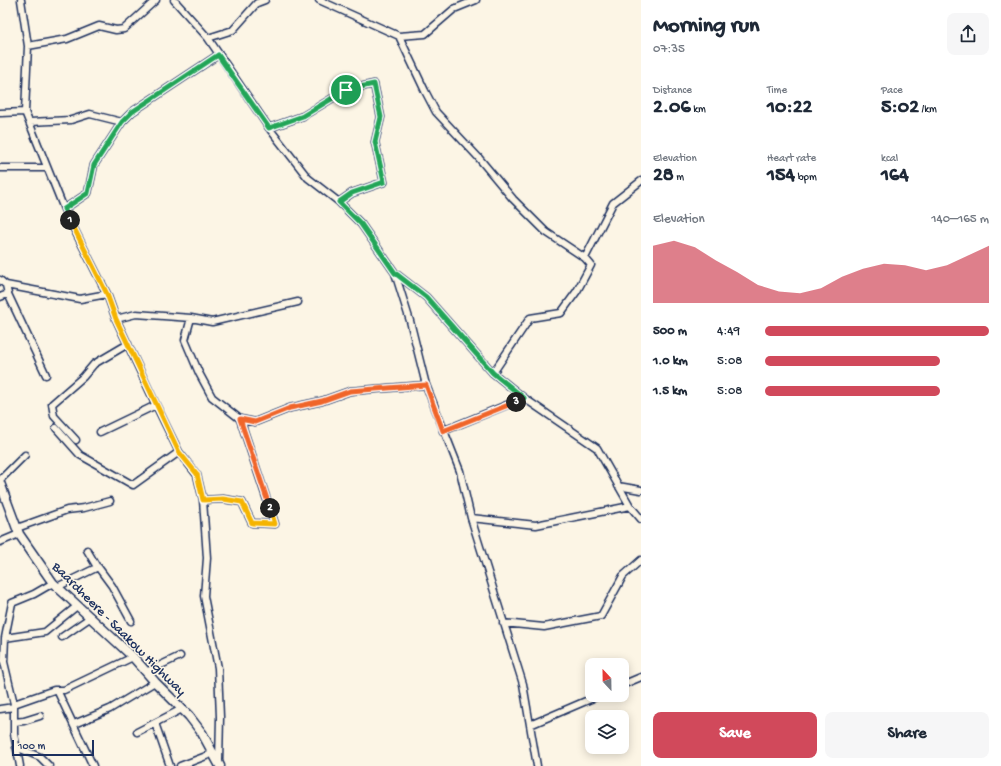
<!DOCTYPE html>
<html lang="en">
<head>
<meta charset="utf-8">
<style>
  :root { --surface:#fff; --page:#f6f6f7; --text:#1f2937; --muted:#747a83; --accent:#d1495b }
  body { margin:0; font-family:"Gochi Hand",sans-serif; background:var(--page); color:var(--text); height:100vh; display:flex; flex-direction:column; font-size:15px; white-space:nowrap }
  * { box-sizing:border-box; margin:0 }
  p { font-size:13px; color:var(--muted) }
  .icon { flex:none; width:22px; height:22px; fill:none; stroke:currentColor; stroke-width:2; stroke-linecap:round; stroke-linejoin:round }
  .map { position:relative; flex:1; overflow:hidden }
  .drawer { display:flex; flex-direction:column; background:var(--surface); width:360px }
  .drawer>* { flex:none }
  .needle { width:26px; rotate:338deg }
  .fabs { position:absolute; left:585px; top:658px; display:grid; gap:8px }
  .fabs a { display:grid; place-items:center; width:44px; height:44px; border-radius:8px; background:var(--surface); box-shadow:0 2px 10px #0003; font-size:20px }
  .scale { position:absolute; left:12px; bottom:10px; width:82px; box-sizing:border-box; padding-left:4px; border:2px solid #1b2f5e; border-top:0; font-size:11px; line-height:14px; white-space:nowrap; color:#1b2f5e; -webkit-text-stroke:3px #fcf5e5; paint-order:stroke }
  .pin { position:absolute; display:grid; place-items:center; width:34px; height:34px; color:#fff; margin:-17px; border:2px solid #fff; border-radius:50%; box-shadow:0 1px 4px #0007 }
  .km { position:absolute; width:20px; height:20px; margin:-10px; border-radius:50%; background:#222; color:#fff; font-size:11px; line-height:20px; text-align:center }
  .round { display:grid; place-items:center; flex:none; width:42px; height:42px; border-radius:8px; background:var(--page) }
  .headline { display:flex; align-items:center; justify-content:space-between; height:68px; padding:0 12px }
  h1 { font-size:22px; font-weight:700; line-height:30px }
  .figures { display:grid; grid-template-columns:repeat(3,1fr); gap:6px; height:68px; padding:4px 12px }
  .figures div { display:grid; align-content:center }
  .figures b { font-size:20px; font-weight:700 }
  .figures small { font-size:11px; font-weight:400 }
  .figures p { font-size:11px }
  .chart { height:112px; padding:8px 12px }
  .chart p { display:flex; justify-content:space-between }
  .chart svg { width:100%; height:72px; margin-top:4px; fill:var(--accent); opacity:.7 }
  .action { display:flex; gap:8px; margin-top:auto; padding:8px 12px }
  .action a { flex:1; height:46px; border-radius:8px; background:var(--accent); color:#fff; font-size:16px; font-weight:700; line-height:46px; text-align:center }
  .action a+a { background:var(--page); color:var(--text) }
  ul { padding:0 12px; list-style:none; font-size:13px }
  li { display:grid; grid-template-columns:64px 48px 1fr; align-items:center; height:30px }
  li i { height:10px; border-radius:5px; background:var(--accent) }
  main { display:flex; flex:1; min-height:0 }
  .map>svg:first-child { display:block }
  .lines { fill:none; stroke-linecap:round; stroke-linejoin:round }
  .street-casing { stroke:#1b2f5e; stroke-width:9 }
  .secondary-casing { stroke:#1b2f5e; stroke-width:11 }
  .street { stroke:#fcf5e5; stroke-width:6 }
  .secondary { stroke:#fcf5e5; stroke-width:8 }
  .split-1-casing { stroke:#fff; stroke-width:8 }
  .split-2-casing { stroke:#fff; stroke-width:8 }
  .split-3-casing { stroke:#fff; stroke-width:8 }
  .split-4-casing { stroke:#fff; stroke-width:8 }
  .split-1 { stroke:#22a559; stroke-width:5 }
  .split-2 { stroke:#f5b400; stroke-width:5 }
  .split-3 { stroke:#f0652b; stroke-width:5 }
  .split-4 { stroke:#22a559; stroke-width:5 }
  .labels { text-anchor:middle; stroke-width:3; stroke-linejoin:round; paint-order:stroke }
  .street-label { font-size:14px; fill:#1b2f5e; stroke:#fcf5e5 }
</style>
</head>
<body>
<main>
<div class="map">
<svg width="641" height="766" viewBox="0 0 641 766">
  <rect width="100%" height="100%" fill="#fcf5e5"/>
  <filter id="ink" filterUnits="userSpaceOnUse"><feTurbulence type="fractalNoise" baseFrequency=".025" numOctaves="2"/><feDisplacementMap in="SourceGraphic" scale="8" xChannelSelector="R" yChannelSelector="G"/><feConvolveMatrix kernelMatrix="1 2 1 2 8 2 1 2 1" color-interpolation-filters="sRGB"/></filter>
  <g filter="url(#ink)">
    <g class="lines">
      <defs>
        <path id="street" d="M21,0L28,46L25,112L64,209L107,294L116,319L156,405L179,452L197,475L203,500L207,558L204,596L218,668L220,717L219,762
          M174,0L208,38L269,128L308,178L339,202L361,224L395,273L426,297L493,373L524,398L597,448L630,506L641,519
          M319,0L399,36L425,91L436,112L478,157L513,199L546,232L585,258L591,265L577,291L561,313L530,318L493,373
          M399,36L425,34L454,9L476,0
          M208,38L233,30L257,3L265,0
          M28,46L67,39L99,26L116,30L124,29L156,0
          M0,113L25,112
          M30,122L71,120L90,114L122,122
          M269,128L303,116L346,90L374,84L381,117L375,142L384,182L352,193L339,202
          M0,168H47
          M64,209L88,193L94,165L122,122L132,112L218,55
          M585,258L613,203L641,181
          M395,273L410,321L426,385L460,471L471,518L523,684L537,766
          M0,280L6,285L80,299L107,294
          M6,285L8,294L46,375
          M0,297L8,294
          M191,318L185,340L199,373L212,397L240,419L275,524L252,523L242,502L223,499L203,500
          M116,319L136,314L191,318L212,322L298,302
          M240,419L255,422L290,408L322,401L350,391L426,385
          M56,428L80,455L133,485L179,452
          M443,431L524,398
          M100,432L156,405
          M76,440L54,416L52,404L83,377L94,364L128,344
          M0,480L25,455
          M618,486L641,490
          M471,518L536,525L630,506
          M17,528L67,510L84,508L110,501
          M0,542L19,534
          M87,550L97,567
          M57,587L98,567L112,586L131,621
          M503,623L544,627L601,616L623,576L641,560
          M62,637L91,617
          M5,638L45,632L77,606
          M146,672L180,656
          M622,685L641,677
          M57,690L93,766
          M14,704L54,690H64L133,657
          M0,709L14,707
          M14,722L24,721L40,716
          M155,723L170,766
          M74,724L110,709L155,682
          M530,725L600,695
          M137,732L182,709
          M16,747L40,757L49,766
          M20,766L14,734V704L4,662L5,638L12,603L34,594L53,583
          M180,766L214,753"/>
        <path id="secondary" d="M0,483L19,534L53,583L133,657L155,682L189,716L202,733L220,766"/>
      </defs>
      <use href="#street" class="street-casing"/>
      <use href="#secondary" class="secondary-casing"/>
      <use href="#street" class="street"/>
      <use href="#secondary" class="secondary"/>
    </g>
  </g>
  <g class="lines" filter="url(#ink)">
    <defs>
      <path id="split-1" d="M70,220L64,209L88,193L94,165L122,122L132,112L218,55L269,128L303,116L346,90"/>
      <path id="split-2" d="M70,220L107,294L116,319L179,452L197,474L203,500L223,499L242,502L252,523L275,524L270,508"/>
      <path id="split-3" d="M270,508L240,419L255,422L290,408L322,401L350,391L426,385L443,431L516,402"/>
      <path id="split-4" d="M346,90L374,84L381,117L375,142L384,182L352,193L339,202L361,224L395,273L426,297L493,373L524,398L516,402"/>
    </defs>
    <use href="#split-1" class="split-1-casing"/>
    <use href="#split-2" class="split-2-casing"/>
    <use href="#split-3" class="split-3-casing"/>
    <use href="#split-4" class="split-4-casing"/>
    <use href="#split-1" class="split-1"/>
    <use href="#split-2" class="split-2"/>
    <use href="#split-3" class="split-3"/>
    <use href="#split-4" class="split-4"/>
  </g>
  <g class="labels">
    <g class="street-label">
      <text transform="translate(120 628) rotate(45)" y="5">Baardheere - Saakow Highway</text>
    </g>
  </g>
</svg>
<div class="fabs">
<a><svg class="needle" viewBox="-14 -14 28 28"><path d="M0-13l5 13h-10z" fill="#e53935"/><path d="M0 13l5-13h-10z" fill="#747a83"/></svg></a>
<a><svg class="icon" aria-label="layers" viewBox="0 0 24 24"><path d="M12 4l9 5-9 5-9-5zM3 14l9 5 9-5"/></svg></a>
</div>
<div class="scale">100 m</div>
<div class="pin" style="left:346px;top:90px;background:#1e9e55"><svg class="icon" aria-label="arrive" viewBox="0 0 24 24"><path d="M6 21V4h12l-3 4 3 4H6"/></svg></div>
<b class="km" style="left:70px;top:220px">1</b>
<b class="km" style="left:270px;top:508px">2</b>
<b class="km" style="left:516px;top:402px">3</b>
</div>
<section class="drawer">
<div class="headline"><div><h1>Morning run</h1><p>07:35</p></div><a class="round"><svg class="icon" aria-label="share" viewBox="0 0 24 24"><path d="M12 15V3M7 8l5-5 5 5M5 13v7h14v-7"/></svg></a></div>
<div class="figures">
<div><p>Distance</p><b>2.06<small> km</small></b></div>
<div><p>Time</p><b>10:22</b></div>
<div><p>Pace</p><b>5:02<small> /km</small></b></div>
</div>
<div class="figures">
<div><p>Elevation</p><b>28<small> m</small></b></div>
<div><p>Heart rate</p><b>154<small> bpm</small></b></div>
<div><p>kcal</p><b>164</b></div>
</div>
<div class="chart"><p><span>Elevation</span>140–165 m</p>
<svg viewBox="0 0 160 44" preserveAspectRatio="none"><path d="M0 44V9L10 6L20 10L30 18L40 25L50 33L60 37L70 38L80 35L90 28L100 23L110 20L120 21L130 24L140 21L150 15L160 9V44z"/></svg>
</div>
<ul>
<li><b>500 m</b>4:49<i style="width:100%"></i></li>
<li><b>1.0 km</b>5:08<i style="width:78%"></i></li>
<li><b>1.5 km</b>5:08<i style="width:78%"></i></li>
</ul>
<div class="action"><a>Save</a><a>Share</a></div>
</section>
</main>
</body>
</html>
